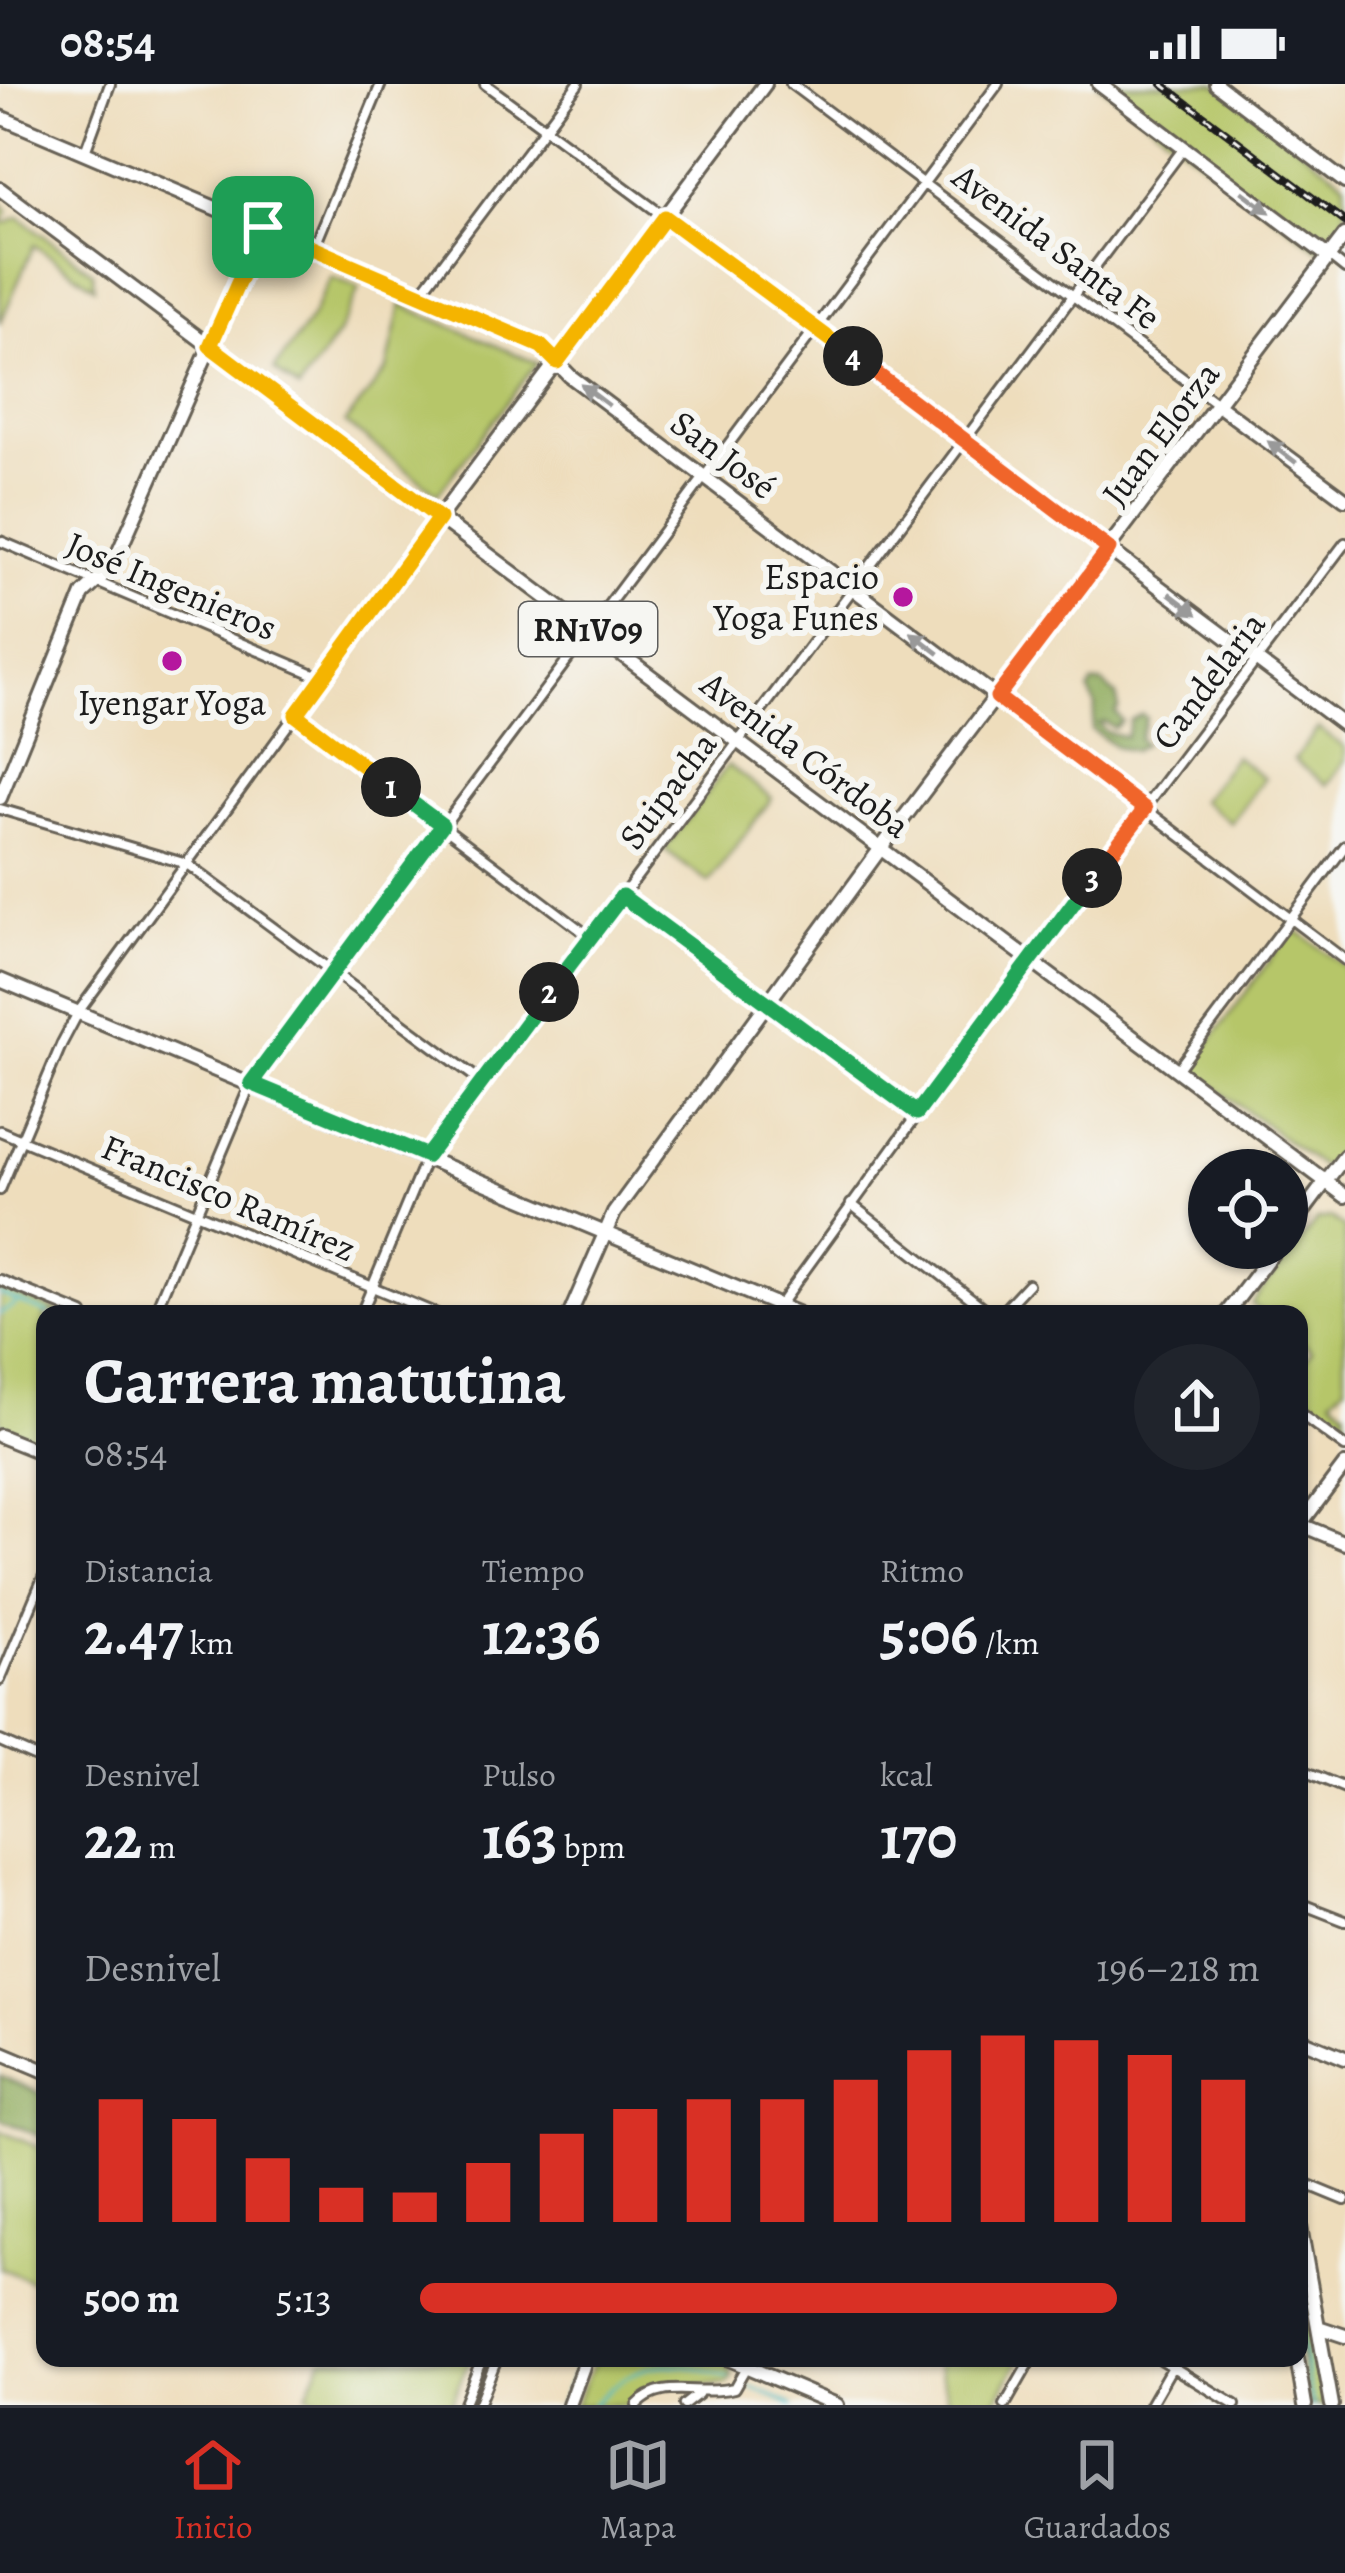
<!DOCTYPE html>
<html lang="es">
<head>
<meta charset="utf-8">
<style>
  :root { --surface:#171b24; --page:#20242c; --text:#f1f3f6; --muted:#9ea1a6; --line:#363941; --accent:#d93025 }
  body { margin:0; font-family:Alegreya,serif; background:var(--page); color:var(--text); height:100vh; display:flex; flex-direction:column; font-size:45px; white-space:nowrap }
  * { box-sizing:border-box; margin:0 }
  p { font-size:39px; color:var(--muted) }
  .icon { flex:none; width:66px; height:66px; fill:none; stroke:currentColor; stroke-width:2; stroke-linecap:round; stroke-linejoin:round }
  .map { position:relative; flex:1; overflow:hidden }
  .drawer { position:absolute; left:36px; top:1221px; width:1272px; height:1062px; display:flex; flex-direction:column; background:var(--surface); border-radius:24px; box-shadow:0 3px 9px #0004 }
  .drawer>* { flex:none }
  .tools { position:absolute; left:1188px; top:1065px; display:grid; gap:24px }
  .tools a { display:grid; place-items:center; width:120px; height:120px; border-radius:50%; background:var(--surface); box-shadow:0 3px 9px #0004; font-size:60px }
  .pin { position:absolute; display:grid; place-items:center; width:102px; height:102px; color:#fff; margin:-51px; border-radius:24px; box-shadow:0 6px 18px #0006 }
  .km { position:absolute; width:60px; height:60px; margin:-30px; border-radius:50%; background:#222; color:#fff; font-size:33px; line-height:60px; text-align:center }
  .round { display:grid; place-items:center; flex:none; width:126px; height:126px; border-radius:63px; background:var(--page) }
  .headline { display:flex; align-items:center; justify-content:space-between; height:204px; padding:0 48px }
  h1 { font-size:66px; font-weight:600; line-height:90px }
  .metrics { display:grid; grid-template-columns:repeat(3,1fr); gap:18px; height:204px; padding:12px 48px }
  .metrics div { display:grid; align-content:center }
  .metrics b { font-size:60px; font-weight:600 }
  .metrics small { font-size:33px; font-weight:400 }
  .metrics p { font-size:33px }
  .chart { height:336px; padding:24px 48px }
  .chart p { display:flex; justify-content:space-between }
  .chart svg { width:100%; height:216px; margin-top:12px; stroke:var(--accent); stroke-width:6 }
  ul { padding:0 48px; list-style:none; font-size:39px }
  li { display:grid; grid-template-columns:192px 144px 1fr; align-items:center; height:90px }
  li i { height:30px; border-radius:15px; background:var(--accent) }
  .status { display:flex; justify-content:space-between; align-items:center; height:84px; padding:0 60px; background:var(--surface); direction:ltr }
  .status svg { height:33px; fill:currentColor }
  .tabs { display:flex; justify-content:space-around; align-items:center; height:168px; border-top:3px solid var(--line); background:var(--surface); font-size:33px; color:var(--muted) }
  .tabs a { display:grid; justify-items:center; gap:6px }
  .tabs .active { color:var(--accent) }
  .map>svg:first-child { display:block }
  .green { fill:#b6c669; stroke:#697142; stroke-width:3 }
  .forest { fill:#90ab5d; stroke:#56643c; stroke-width:3 }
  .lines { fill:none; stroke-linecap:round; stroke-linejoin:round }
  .stream { stroke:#4ebcc5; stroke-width:3 }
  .street-casing { stroke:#666054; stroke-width:14 }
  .secondary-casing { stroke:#666054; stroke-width:18 }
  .primary-casing { stroke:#666054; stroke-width:18 }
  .street { stroke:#fff; stroke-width:8 }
  .secondary { stroke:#fff; stroke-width:12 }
  .primary { stroke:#fff; stroke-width:12 }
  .rail-casing { stroke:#1c1c1c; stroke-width:8 }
  .rail { stroke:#f6f6f2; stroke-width:3; stroke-dasharray:9; stroke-linecap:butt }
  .oneway { fill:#999 }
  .split-1-casing { stroke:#fff; stroke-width:24 }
  .split-2-casing { stroke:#fff; stroke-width:24 }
  .split-3-casing { stroke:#fff; stroke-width:24 }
  .split-4-casing { stroke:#fff; stroke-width:24 }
  .split-5-casing { stroke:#fff; stroke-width:24 }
  .split-1 { stroke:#f5b400; stroke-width:15 }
  .split-2 { stroke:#22a559; stroke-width:15 }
  .split-3 { stroke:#22a559; stroke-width:15 }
  .split-4 { stroke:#f0652b; stroke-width:15 }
  .split-5 { stroke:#f5b400; stroke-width:15 }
  .poi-dot { fill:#b5179e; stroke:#f6f6f2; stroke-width:4.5 }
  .labels { text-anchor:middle; stroke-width:12; stroke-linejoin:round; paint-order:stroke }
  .shield { fill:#f6f6f2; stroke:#5d5d5c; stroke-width:3 }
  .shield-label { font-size:33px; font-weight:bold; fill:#1c1c1c }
  .street-label { font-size:36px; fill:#1c1c1c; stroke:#f6f6f2 }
  .poi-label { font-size:36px; fill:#1c1c1c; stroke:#f6f6f2; text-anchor:end }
</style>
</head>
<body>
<div class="status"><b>08:54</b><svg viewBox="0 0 49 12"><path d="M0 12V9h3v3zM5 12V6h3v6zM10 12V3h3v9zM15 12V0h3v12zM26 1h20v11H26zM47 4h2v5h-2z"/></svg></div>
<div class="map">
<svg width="1345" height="2321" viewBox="0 0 1345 2321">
  <rect width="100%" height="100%" fill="#f6f6f2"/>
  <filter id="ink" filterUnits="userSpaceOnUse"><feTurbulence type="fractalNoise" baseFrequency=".00833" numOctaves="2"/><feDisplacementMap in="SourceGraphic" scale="24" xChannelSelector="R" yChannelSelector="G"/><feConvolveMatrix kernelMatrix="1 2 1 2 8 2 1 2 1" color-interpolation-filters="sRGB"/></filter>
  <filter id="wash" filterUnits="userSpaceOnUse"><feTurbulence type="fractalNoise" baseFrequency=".004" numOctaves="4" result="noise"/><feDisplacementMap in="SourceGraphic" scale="48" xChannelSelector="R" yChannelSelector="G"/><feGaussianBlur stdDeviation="2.7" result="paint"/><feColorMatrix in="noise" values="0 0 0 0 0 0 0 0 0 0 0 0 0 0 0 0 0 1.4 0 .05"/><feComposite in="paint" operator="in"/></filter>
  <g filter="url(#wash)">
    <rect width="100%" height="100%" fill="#eeddbc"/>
    <path class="green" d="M1099,0H1216L1345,98V151L1329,173Z
      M0,118L8,127L3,137L7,139L19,133L93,188L94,203L34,161L0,240Z
      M331,193L359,204L338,250L299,305L274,286L310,236Z
      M401,221L537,279L438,410L345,339L387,285Z
      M1318,644L1345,664V676L1327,701L1294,676Z
      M1235,672L1264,694L1231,739L1201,717Z
      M728,681L772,714L709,799L664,766Z
      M1290,848H1299L1345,883V1060L1326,1086L1193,987V981Z
      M1331,1134L1345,1145V1302L1332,1313L1345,1325V1339L1299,1305V1284L1312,1266L1299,1256V1230H1264L1251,1220L1317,1136Z
      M0,1203L64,1230H45V1364L0,1346Z
      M0,2047L45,2066V2203L0,2184Z
      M1299,2157L1329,2321H1309L1299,2265Z
      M322,2274H470L450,2321H335L307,2310Z
      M596,2274H715L728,2280L732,2294L727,2301H658L629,2321H574Z
      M937,2274H1021L993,2321H950Z"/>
    <path class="forest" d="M1102,599L1116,611L1119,624L1115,628L1122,637L1114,644L1105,638L1099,640L1106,648L1126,653L1130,636L1142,630L1146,634L1139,655L1144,660L1134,667L1116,663L1092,646L1095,621L1089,607L1092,600Z
      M0,1992L45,2011V2054L0,2035Z"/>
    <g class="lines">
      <path class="stream" d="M0,1210L48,1230
        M0,1230L16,1220
        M0,1341L6,1343
        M9,1345L45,1360
        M1299,2243L1313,2321
        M750,2303L793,2321
        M560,2321L575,2285
        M592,2321C637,2275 669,2273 728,2294"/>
    </g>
  </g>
  <g filter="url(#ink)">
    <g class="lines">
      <defs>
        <path id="street" d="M485,0L665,133
          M791,0L1217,320
          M85,68L110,0
          M313,164L381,0
          M1330,173L1345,185
          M420,210L578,0
          M0,457L323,594
          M997,613L1345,876
          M296,631L590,853
          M0,725L187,780L482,998
          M621,811L917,1029
          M1177,986L1345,762
          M0,1047L437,1230
          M0,1106L62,959L79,927L439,434
          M851,1120L991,1230
          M0,1196L83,1230
          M154,1230L251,999L998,0
          M361,1230L427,1072L1184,64
          M773,1230L1030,875L1345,459
          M1000,1230L1028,1200
          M1299,1329L1345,1363
          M0,1596L45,1489
          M0,1657L45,1677
          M1299,1685L1345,1704
          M1299,1819L1345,1837
          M1299,2097L1345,2116
          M1158,2274L1235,2321
          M463,2321L482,2274
          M478,2321L497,2274
          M637,2321C663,2294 697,2313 734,2304L746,2283
          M684,2321L698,2310
          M1005,2321L1032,2274
          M1150,2321L1177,2274"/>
        <path id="secondary" d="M1099,0L1329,173
          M1216,0L1345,98
          M0,33L541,262L570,292L997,613
          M665,133L1345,642
          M1218,321L1345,415
          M439,434L765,0
          M0,714L83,510L112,483L263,143
          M0,896L799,1230
          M1326,1097L1345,1072
          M570,1230L614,1129L881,764L1345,151
          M0,1352L45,1370
          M1299,1440L1345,1459
          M1299,1442L1345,1381
          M1299,1955L1345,1974
          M1299,2137L1332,2321
          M1318,2243L1345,2252
          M726,2274L837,2321
          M1297,2274L1305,2321
          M569,2321L586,2274"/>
        <path id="primary" d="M0,105L1345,1112
          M1287,1149L1326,1097
          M1226,1230L1276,1164
          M0,1968L45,1987"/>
      </defs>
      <use href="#street" class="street-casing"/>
      <use href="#secondary" class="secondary-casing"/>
      <use href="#primary" class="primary-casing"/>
      <use href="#street" class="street"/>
      <use href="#secondary" class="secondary"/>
      <use href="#primary" class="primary"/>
      <defs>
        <path id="rail" d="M1162,0L1345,138"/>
      </defs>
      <use href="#rail" class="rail-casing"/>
      <use href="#rail" class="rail"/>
    </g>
    <defs><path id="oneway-solid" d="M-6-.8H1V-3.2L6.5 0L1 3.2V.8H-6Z" transform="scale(3)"/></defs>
    <g class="oneway">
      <use href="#oneway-solid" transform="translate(1256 118) rotate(37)"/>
      <use href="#oneway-solid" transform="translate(595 311) rotate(-143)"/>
      <use href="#oneway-solid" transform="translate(1282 368) rotate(-143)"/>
      <use href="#oneway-solid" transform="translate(1183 520) rotate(37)"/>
      <use href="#oneway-solid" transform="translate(925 559) rotate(-143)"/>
    </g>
  </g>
  <g class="lines" filter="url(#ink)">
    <defs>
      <path id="split-1" d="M263,143L210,262L439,434L296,631L391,703"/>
      <path id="split-2" d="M391,703L442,741L251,999L427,1072L549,908"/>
      <path id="split-3" d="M549,908L622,812L917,1029L1092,794"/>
      <path id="split-4" d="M853,272L1109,465L997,613L1145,725L1092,794"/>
      <path id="split-5" d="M263,143L541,262L557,278L665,133L853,272"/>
    </defs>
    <use href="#split-1" class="split-1-casing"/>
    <use href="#split-2" class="split-2-casing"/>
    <use href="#split-3" class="split-3-casing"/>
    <use href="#split-4" class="split-4-casing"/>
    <use href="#split-5" class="split-5-casing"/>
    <use href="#split-1" class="split-1"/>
    <use href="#split-2" class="split-2"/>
    <use href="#split-3" class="split-3"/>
    <use href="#split-4" class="split-4"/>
    <use href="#split-5" class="split-5"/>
  </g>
  <g class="poi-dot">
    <circle cx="903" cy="513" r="12"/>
    <circle cx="172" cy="577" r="12"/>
  </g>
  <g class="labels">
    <rect class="shield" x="519" y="518" width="138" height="54" rx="9"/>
    <g class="shield-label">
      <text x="588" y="557">RN1V09</text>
    </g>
    <g class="street-label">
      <text transform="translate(1057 162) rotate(37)" y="13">Avenida Santa Fe</text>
      <text transform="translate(1160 349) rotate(-53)" y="13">Juan Elorza</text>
      <text transform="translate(724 370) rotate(37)" y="13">San José</text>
      <text transform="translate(172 501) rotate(23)" y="13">José Ingenieros</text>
      <text transform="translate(1208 596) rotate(-53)" y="13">Candelaria</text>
      <text transform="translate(806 670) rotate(37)" y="13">Avenida Córdoba</text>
      <text transform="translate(667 706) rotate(-53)" y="13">Suipacha</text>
      <text transform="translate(229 1113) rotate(23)" y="13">Francisco Ramírez</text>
    </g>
    <g class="poi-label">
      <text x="879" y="505">Espacio<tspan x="879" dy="41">Yoga Funes</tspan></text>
      <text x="172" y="631" text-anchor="middle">Iyengar Yoga</text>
    </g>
  </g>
</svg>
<div class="tools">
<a><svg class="icon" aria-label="locate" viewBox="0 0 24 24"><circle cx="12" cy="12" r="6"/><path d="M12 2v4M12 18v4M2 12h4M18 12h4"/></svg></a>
</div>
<div class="pin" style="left:263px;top:143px;background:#1e9e55"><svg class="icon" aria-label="arrive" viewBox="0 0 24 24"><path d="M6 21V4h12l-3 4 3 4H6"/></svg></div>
<b class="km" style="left:391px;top:703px">1</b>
<b class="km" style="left:549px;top:908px">2</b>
<b class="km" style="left:1092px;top:794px">3</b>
<b class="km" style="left:853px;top:272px">4</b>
<section class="drawer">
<div class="headline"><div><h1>Carrera matutina</h1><p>08:54</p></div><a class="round"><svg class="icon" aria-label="share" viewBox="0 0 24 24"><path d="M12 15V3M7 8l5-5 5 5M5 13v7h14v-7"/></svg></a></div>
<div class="metrics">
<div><p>Distancia</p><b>2.47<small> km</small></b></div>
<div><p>Tiempo</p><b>12:36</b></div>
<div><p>Ritmo</p><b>5:06<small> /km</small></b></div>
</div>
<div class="metrics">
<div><p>Desnivel</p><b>22<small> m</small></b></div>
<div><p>Pulso</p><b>163<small> bpm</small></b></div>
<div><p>kcal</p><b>170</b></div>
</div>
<div class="chart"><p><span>Desnivel</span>196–218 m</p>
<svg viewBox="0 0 160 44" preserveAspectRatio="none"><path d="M5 44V19M15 44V23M25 44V31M35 44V37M45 44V38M55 44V32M65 44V26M75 44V21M85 44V19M95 44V19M105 44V15M115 44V9M125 44V6M135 44V7M145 44V10M155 44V15"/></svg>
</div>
<ul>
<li><b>500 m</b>5:13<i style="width:83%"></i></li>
</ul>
</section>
</div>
<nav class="tabs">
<a class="active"><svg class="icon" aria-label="home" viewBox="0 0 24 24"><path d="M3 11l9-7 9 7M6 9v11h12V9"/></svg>Inicio</a>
<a><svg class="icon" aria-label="map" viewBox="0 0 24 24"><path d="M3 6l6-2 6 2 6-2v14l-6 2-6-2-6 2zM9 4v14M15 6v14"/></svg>Mapa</a>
<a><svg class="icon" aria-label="saved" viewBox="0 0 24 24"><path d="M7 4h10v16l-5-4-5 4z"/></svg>Guardados</a>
</nav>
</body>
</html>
